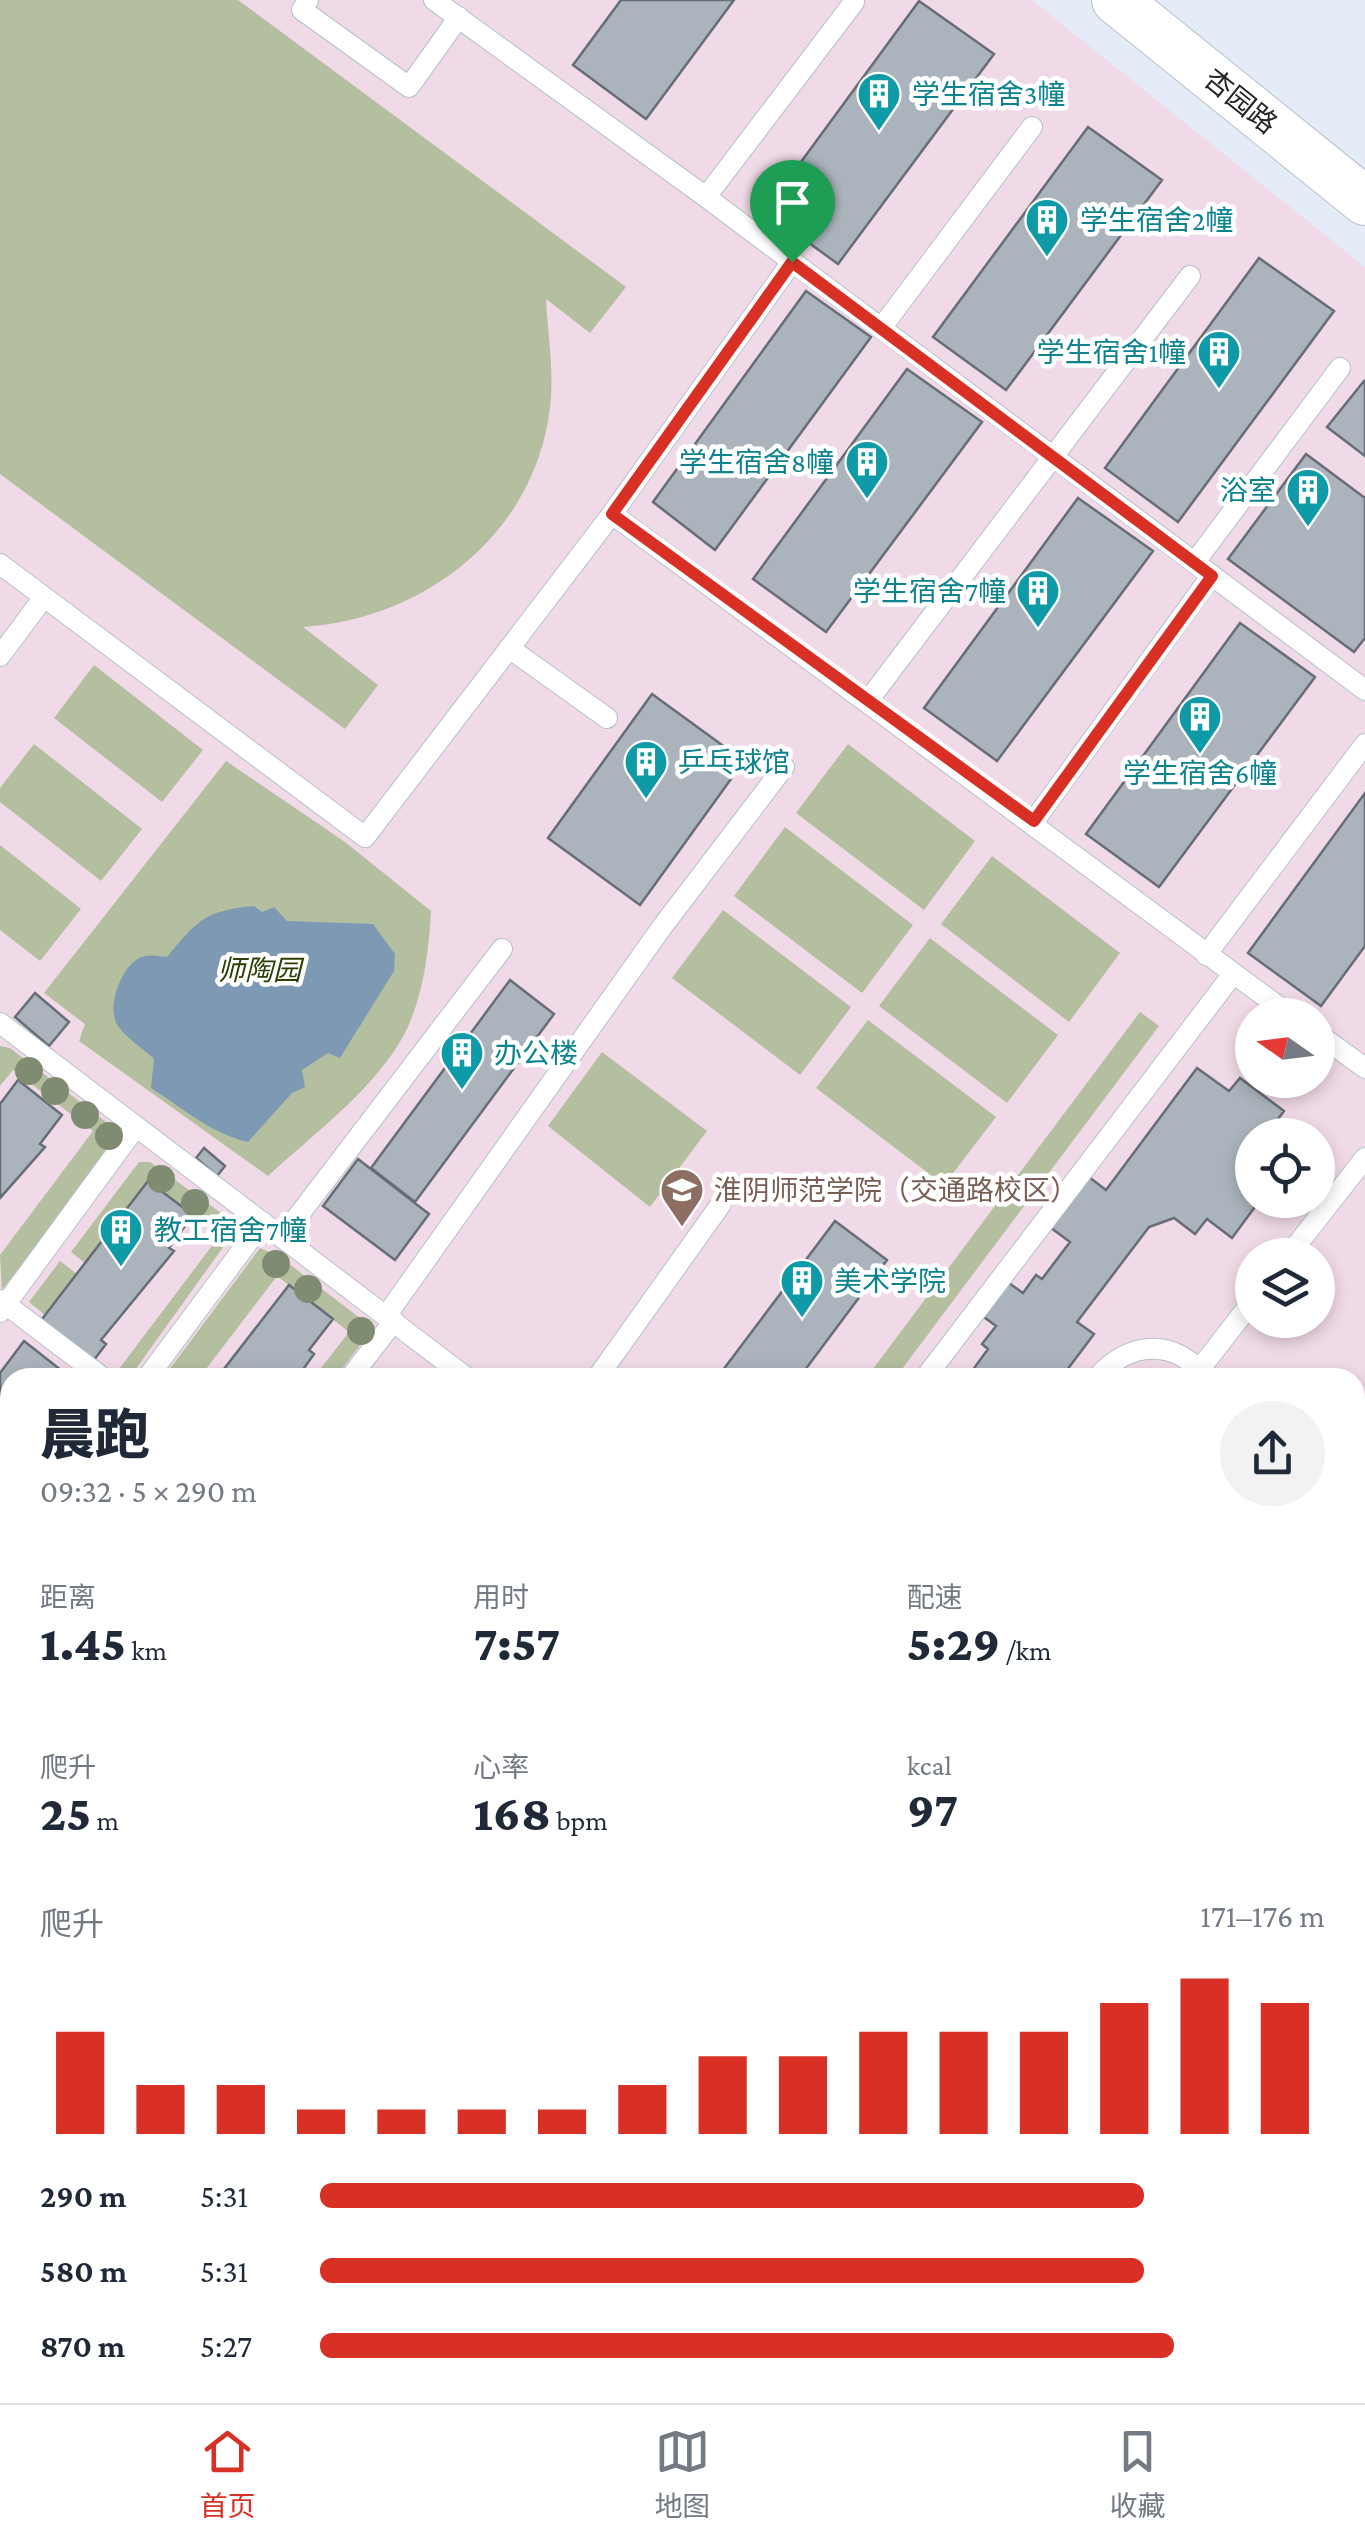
<!DOCTYPE html>
<html lang="zh">
<head>
<meta charset="utf-8">
<style>
  :root { --surface:#fff; --page:#f2f2f3; --text:#1f2937; --muted:#747a83; --line:#e0e1e3; --accent:#d93025 }
  body { margin:0; font-family:"Crimson Pro","Noto Sans SC",serif; background:var(--page); color:var(--text); height:100vh; display:flex; flex-direction:column; font-size:38px; white-space:nowrap }
  * { box-sizing:border-box; margin:0 }
  p { font-size:32px; color:var(--muted) }
  .icon { flex:none; width:55px; height:55px; fill:none; stroke:currentColor; stroke-width:2; stroke-linecap:round; stroke-linejoin:round }
  .map { position:relative; flex:1; overflow:hidden }
  .drawer { position:absolute; left:0px; top:1368px; width:1365px; height:1038px; display:flex; flex-direction:column; background:var(--surface); border-radius:30px 30px 0 0; box-shadow:0 5px 15px #0003 }
  .drawer>* { flex:none }
  .needle { width:65px; rotate:284deg }
  .fabs { position:absolute; left:1235px; top:998px; display:grid; gap:20px }
  .fabs a { display:grid; place-items:center; width:100px; height:100px; border-radius:50%; background:var(--surface); box-shadow:0 5px 15px #0003; font-size:50px }
  .pin { position:absolute; display:grid; place-items:center; width:85px; height:85px; color:#fff; margin:-102px -42px; border-radius:50% 50% 50% 0; rotate:-45deg; box-shadow:0 0 10px #0007 }
  .pin .icon { rotate:45deg }
  .round { display:grid; place-items:center; flex:none; width:105px; height:105px; border-radius:52px; background:var(--page) }
  .overview { display:flex; align-items:center; justify-content:space-between; height:170px; padding:0 40px }
  h1 { font-size:55px; font-weight:800; line-height:75px }
  .metrics { display:grid; grid-template-columns:repeat(3,1fr); gap:15px; height:170px; padding:10px 40px }
  .metrics div { display:grid; align-content:center }
  .metrics b { font-size:50px; font-weight:800 }
  .metrics small { font-size:28px; font-weight:400 }
  .metrics p { font-size:28px }
  .chart { height:280px; padding:20px 40px }
  .chart p { display:flex; justify-content:space-between }
  .chart svg { width:100%; height:180px; margin-top:10px; stroke:var(--accent); stroke-width:6 }
  ul { padding:0 40px; list-style:none; font-size:32px }
  li { display:grid; grid-template-columns:160px 120px 1fr; align-items:center; height:75px }
  li i { height:25px; border-radius:12px; background:var(--accent) }
  .menu { display:flex; justify-content:space-around; align-items:center; height:140px; border-top:2px solid var(--line); background:var(--surface); font-size:28px; color:var(--muted) }
  .menu a { display:grid; justify-items:center; gap:5px }
  .menu .selected { color:var(--accent) }
  .map>svg:first-child { display:block }
  .education { fill:#f1dae7; fill-rule:evenodd }
  .green { fill:#b3bf9f }
  .water { fill:#7e99b4 }
  .building { fill:#abb3bc; stroke:#666d76; stroke-width:2.5 }
  .lines { fill:none; stroke-linecap:round; stroke-linejoin:round }
  .service-casing { stroke:#b7c0ca; stroke-width:22 }
  .minor-casing { stroke:#b7c0ca; stroke-width:40 }
  .tertiary-casing { stroke:#b7c0ca; stroke-width:50 }
  .path { stroke:#838990; stroke-width:6; stroke-dasharray:5 8; stroke-linecap:butt }
  .service { stroke:#fff; stroke-width:20 }
  .minor { stroke:#fff; stroke-width:38 }
  .tertiary { stroke:#fff; stroke-width:48 }
  .tree { fill:#7f8c71 }
  .route-casing { stroke:#fff; stroke-width:20 }
  .route { stroke:#d93025; stroke-width:12 }
  .labels { text-anchor:middle; stroke-width:9; stroke-linejoin:round; paint-order:stroke }
  .culture-label { font-size:28px; fill:#0d838f; stroke:#fff; text-anchor:start }
  .street-label { font-size:28px; fill:#232629; stroke:#fff }
  .park-label { font-size:28px; font-style:italic; fill:#2d3d04; stroke:#fff }
  .education-label { font-size:28px; fill:#785e54; stroke:#fff; text-anchor:start }
</style>
</head>
<body>
<div class="map">
<svg width="1365" height="2403" viewBox="0 0 1365 2403">
  <rect width="100%" height="100%" fill="#e4ecf7"/>
  <path class="education" d="M0,0H1032L1365,267V2403H1007L996,2395H1355V1378H10V1677L0,1670ZM1252,1015H1318V1080H1252ZM1252,1135H1318V1200H1252ZM1252,1255H1318V1320H1252Z"/>
  <path class="green" d="M0,0H238L626,287L590,333L546,299C548,341 556,378 548,421C527,541 419,620 303,627L378,685L345,729L0,474Z
    M94,665L203,750L162,802L54,718Z
    M34,744L142,829L101,881L0,802V788Z
    M848,744L975,841L924,910L796,813Z
    M226,761L345,842L431,911C429,953 422,1008 398,1045C366,1096 312,1135 268,1176L79,1041L85,1024L44,993Z
    M785,827L913,925L862,993L734,896Z
    M0,845L81,909L40,961L0,930Z
    M992,856L1120,953L1069,1022L941,924Z
    M723,910L851,1007L800,1075L672,978Z
    M930,938L1058,1035L1007,1103L879,1006Z
    M1140,1012L1159,1026L896,1377H867Z
    M868,1020L996,1117L944,1185L816,1088Z
    M0,1046L10,1048L110,1125L113,1144L2,1290L0,1255L93,1131L13,1070L0,1086Z
    M602,1052L707,1131L650,1207L548,1126Z
    M139,1162H150L235,1223L234,1232L130,1377L116,1373L220,1235L148,1181L85,1263L71,1252Z
    M260,1248L280,1257L373,1328L336,1377H314L349,1332L277,1276L200,1377L163,1378Z
    M60,1261L77,1274L45,1315L29,1302Z
    M1355,1644L1365,1647V1946L1355,1951Z"/>
  <path class="water" d="M254,906L262,912L274,907L287,921L373,924L395,954L394,971L340,1058L328,1053L302,1070L305,1087L292,1093L248,1142C210,1133 184,1109 151,1088L154,1059C143,1048 126,1038 118,1026C106,1009 120,971 136,960C146,953 156,956 167,957C198,920 204,911 254,906Z"/>
  <path class="building" d="M621,0H734L646,119L573,65Z
    M919,1L994,54L838,264L765,211Z
    M1088,127L1162,180L1006,390L933,337Z
    M1259,258L1334,311L1178,522L1105,468Z
    M806,291L871,337L715,550L653,502Z
    M907,369L982,422L826,632L753,579Z
    M1364,381H1365V456L1327,427Z
    M1306,454L1365,498V638L1354,652L1228,559Z
    M1078,498L1153,551L997,761L924,708Z
    M1240,623L1315,677L1159,887L1086,834Z
    M652,694L744,761L640,905L548,838Z
    M1365,793V946L1321,1006L1248,953Z
    M510,980L554,1014L415,1202L371,1168Z
    M35,993L69,1022L49,1046L15,1017Z
    M1197,1068L1229,1091L1240,1078L1284,1111L1272,1127L1283,1135H1252V1200H1260L1232,1238L1207,1219L1195,1234L1174,1218L1149,1227L1077,1322L1094,1334L1061,1378H967L988,1349L982,1344L996,1326L977,1312L1002,1278L1023,1293L1036,1275L1042,1279L1070,1242L1047,1225L1085,1174L1106,1190Z
    M18,1080L62,1115L40,1144L45,1147L0,1198V1104Z
    M204,1148L225,1166L217,1176L196,1158Z
    M358,1159L429,1214L395,1260L323,1206Z
    M148,1181L193,1215L169,1248L174,1251L101,1340L106,1344L91,1364L39,1323Z
    M835,1221L887,1260L799,1378H717Z
    M289,1285L333,1319L309,1350L314,1354L297,1378H217Z
    M24,1341L71,1378H10V1461L0,1474V1373Z
    M1365,1398V1497L1355,1489V1411Z
    M0,1773L10,1781V1853L2,1847L0,1855Z
    M1365,2179V2268L1355,2261V2192Z
    M10,2283V2395H65L76,2403H0V2315Z
    M1355,2319L1365,2326V2403H1227L1216,2395H1355Z
    M125,2395H222L216,2403H119Z
    M1009,2395H1090L1088,2398L1094,2403H1007Z"/>
  <g class="lines">
    <defs>
      <path id="service" d="M308,0L302,10L409,87L459,17
        M434,0L706,197L1365,690
        M706,197L854,2
        M882,327L1032,127
        M612,514L1290,1015
        M1195,562L1340,368
        M0,564L365,837L612,514L792,262
        M509,648L607,718
        M0,656L44,597
        M867,702L1190,276
        M1034,821L1212,575
        M1206,955L1365,744
        M0,1023L467,1378
        M1318,1034L1365,1068
        M282,1237L502,949
        M1289,1255L1365,1158
        M0,1300L103,1378
        M0,1312L135,1128
        M386,1316L662,927L784,767
        M1199,1370L1252,1302
        M147,1378L263,1222
        M350,1378L394,1321
        M597,1378L721,1204
        M925,1378L1233,974
        M1097,1378C1128,1341 1176,1337 1205,1378
        M1355,1562L1365,1548
        M0,1575L10,1562
        M1355,1586L1365,1594
        M1355,2052L1365,2059
        M1355,2135L1365,2122
        M1355,2282L1365,2289
        M1152,2395L1163,2403
        M252,2403L258,2395"/>
      <path id="minor" d="M0,1704L10,1711
        M941,2395L952,2403"/>
      <path id="tertiary" d="M1116,0L1365,201"/>
    </defs>
    <use href="#service" class="service-casing"/>
    <use href="#minor" class="minor-casing"/>
    <use href="#tertiary" class="tertiary-casing"/>
    <path class="path" d="M1355,1764L1365,1751
      M1355,1964L1365,1953
      M1355,2012H1365"/>
    <use href="#service" class="service"/>
    <use href="#minor" class="minor"/>
    <use href="#tertiary" class="tertiary"/>
  </g>
  <g class="tree">
    <circle cx="29" cy="1071" r="14"/>
    <circle cx="55" cy="1091" r="14"/>
    <circle cx="85" cy="1115" r="14"/>
    <circle cx="109" cy="1136" r="14"/>
    <circle cx="161" cy="1179" r="14"/>
    <circle cx="195" cy="1203" r="14"/>
    <circle cx="276" cy="1264" r="14"/>
    <circle cx="308" cy="1289" r="14"/>
    <circle cx="361" cy="1331" r="14"/>
  </g>
  <g class="lines">
    <defs>
      <path id="route" d="M792,262L1212,576L1034,821L612,514Z"/>
    </defs>
    <use href="#route" class="route-casing"/>
    <use href="#route" class="route"/>
  </g>
  <defs>
    <symbol id="building-pin" viewBox="-11 -11 22 30"><path d="M0 17L-7.5 6A9.5 9.5 0 1 1 7.5 6Z" fill="#0f9aa8" stroke="#fff"/><path d="M-4-6H4V6H1V3H-1V6H-4ZM-2.5-4.3h1.7v1.8h-1.7ZM.8-4.3h1.7v1.8H.8ZM-2.5-1h1.7V.8h-1.7ZM.8-1h1.7V.8H.8Z" fill="#fff"/></symbol>
    <symbol id="school-pin" viewBox="-11 -11 22 30"><path d="M0 17L-7.5 6A9.5 9.5 0 1 1 7.5 6Z" fill="#8d6e63" stroke="#fff"/><path d="M0-5L7-2L0 1L-7-2ZM-4 1L0 2.5L4 1V4Q0 6-4 4Z" fill="#fff"/></symbol>
  </defs>
  <g fill-rule="evenodd">
    <use href="#building-pin" x="854" y="69" width="50" height="68"/>
    <use href="#building-pin" x="1022" y="195" width="50" height="68"/>
    <use href="#building-pin" x="1194" y="327" width="50" height="68"/>
    <use href="#building-pin" x="842" y="437" width="50" height="68"/>
    <use href="#building-pin" x="1283" y="465" width="50" height="68"/>
    <use href="#building-pin" x="1013" y="566" width="50" height="68"/>
    <use href="#building-pin" x="1175" y="692" width="50" height="68"/>
    <use href="#building-pin" x="621" y="737" width="50" height="68"/>
    <use href="#building-pin" x="437" y="1028" width="50" height="68"/>
    <use href="#school-pin" x="657" y="1165" width="50" height="68"/>
    <use href="#building-pin" x="96" y="1205" width="50" height="68"/>
    <use href="#building-pin" x="777" y="1256" width="50" height="68"/>
  </g>
  <g class="labels">
    <g class="culture-label">
      <text x="912" y="104">学生宿舍3幢</text>
      <text x="1080" y="230">学生宿舍2幢</text>
      <text x="1186" y="362" text-anchor="end">学生宿舍1幢</text>
      <text x="834" y="472" text-anchor="end">学生宿舍8幢</text>
      <text x="1276" y="500" text-anchor="end">浴室</text>
      <text x="1006" y="601" text-anchor="end">学生宿舍7幢</text>
      <text x="678" y="772">乒乓球馆</text>
      <text x="1200" y="783" text-anchor="middle">学生宿舍6幢</text>
      <text x="494" y="1063">办公楼</text>
      <text x="154" y="1240">教工宿舍7幢</text>
      <text x="834" y="1291">美术学院</text>
    </g>
    <g class="street-label">
      <text transform="translate(1241 101) rotate(39)" y="10">杏园路</text>
    </g>
    <g class="park-label">
      <text x="259" y="980">师陶园</text>
    </g>
    <g class="education-label">
      <text x="714" y="1200">淮阴师范学院（交通路校区）</text>
    </g>
  </g>
</svg>
<div class="fabs">
<a><svg class="needle" viewBox="-14 -14 28 28"><path d="M0-13l5 13h-10z" fill="#e53935"/><path d="M0 13l5-13h-10z" fill="#747a83"/></svg></a>
<a><svg class="icon" aria-label="locate" viewBox="0 0 24 24"><circle cx="12" cy="12" r="6"/><path d="M12 2v4M12 18v4M2 12h4M18 12h4"/></svg></a>
<a><svg class="icon" aria-label="layers" viewBox="0 0 24 24"><path d="M12 4l9 5-9 5-9-5zM3 14l9 5 9-5"/></svg></a>
</div>
<div class="pin" style="left:792px;top:262px;background:#1e9e55"><svg class="icon" aria-label="arrive" viewBox="0 0 24 24"><path d="M6 21V4h12l-3 4 3 4H6"/></svg></div>
<section class="drawer">
<div class="overview"><div><h1>晨跑</h1><p>09:32 · 5 × 290 m</p></div><a class="round"><svg class="icon" aria-label="share" viewBox="0 0 24 24"><path d="M12 15V3M7 8l5-5 5 5M5 13v7h14v-7"/></svg></a></div>
<div class="metrics">
<div><p>距离</p><b>1.45<small> km</small></b></div>
<div><p>用时</p><b>7:57</b></div>
<div><p>配速</p><b>5:29<small> /km</small></b></div>
</div>
<div class="metrics">
<div><p>爬升</p><b>25<small> m</small></b></div>
<div><p>心率</p><b>168<small> bpm</small></b></div>
<div><p>kcal</p><b>97</b></div>
</div>
<div class="chart"><p><span>爬升</span>171–176 m</p>
<svg viewBox="0 0 160 44" preserveAspectRatio="none"><path d="M5 44V19M15 44V32M25 44V32M35 44V38M45 44V38M55 44V38M65 44V38M75 44V32M85 44V25M95 44V25M105 44V19M115 44V19M125 44V19M135 44V12M145 44V6M155 44V12"/></svg>
</div>
<ul>
<li><b>290 m</b>5:31<i style="width:82%"></i></li>
<li><b>580 m</b>5:31<i style="width:82%"></i></li>
<li><b>870 m</b>5:27<i style="width:85%"></i></li>
</ul>
</section>
</div>
<nav class="menu">
<a class="selected"><svg class="icon" aria-label="home" viewBox="0 0 24 24"><path d="M3 11l9-7 9 7M6 9v11h12V9"/></svg>首页</a>
<a><svg class="icon" aria-label="map" viewBox="0 0 24 24"><path d="M3 6l6-2 6 2 6-2v14l-6 2-6-2-6 2zM9 4v14M15 6v14"/></svg>地图</a>
<a><svg class="icon" aria-label="saved" viewBox="0 0 24 24"><path d="M7 4h10v16l-5-4-5 4z"/></svg>收藏</a>
</nav>
</body>
</html>
